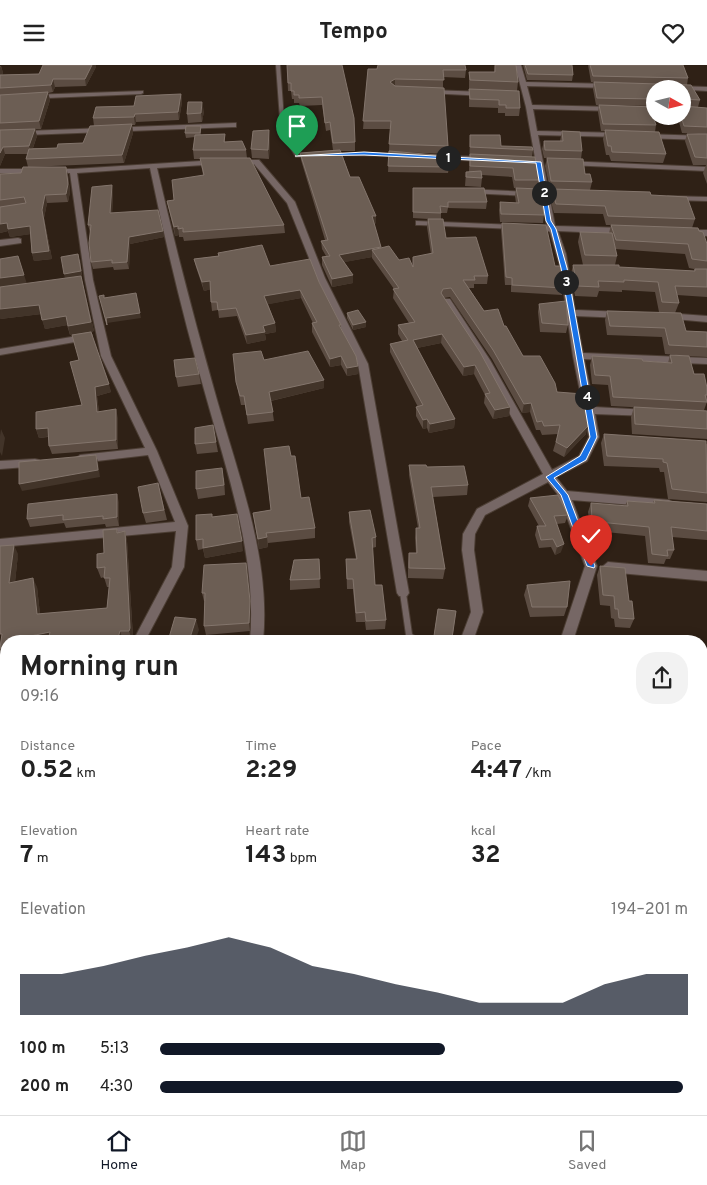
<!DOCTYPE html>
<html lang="en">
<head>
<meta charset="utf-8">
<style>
  :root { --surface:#fff; --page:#f2f2f2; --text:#222; --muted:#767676; --line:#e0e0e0; --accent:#111827 }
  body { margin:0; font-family:Overpass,sans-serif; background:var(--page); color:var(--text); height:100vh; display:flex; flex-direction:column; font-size:19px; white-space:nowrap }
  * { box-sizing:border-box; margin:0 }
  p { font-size:16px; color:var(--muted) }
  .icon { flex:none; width:28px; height:28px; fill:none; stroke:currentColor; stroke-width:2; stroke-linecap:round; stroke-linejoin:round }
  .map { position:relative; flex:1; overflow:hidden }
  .side { position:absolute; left:0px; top:570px; width:708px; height:480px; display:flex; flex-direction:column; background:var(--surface); border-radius:20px 20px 0 0; box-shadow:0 2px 12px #0003 }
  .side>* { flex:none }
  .needle { width:32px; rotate:98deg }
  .fabs { position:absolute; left:646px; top:15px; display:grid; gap:10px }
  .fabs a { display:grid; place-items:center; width:45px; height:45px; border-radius:50%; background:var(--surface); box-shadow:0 2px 12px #0003; font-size:25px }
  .pin { position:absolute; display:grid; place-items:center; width:42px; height:42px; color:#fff; margin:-51px -21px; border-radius:50% 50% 50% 0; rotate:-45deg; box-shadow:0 0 5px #0007 }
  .pin .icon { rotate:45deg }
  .km { position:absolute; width:25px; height:25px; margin:-12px; border-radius:50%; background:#222; color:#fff; font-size:14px; line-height:25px; text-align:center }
  .round { display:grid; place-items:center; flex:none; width:52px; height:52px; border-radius:20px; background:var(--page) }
  .headline { display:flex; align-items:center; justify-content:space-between; height:85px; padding:0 20px }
  h1 { font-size:28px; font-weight:700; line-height:38px }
  .figures { display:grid; grid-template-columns:repeat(3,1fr); gap:8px; height:85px; padding:5px 20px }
  .figures div { display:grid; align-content:center }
  .figures b { font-size:25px; font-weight:700 }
  .figures small { font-size:14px; font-weight:400 }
  .figures p { font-size:14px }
  .chart { height:140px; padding:10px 20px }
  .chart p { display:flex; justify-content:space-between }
  .chart svg { width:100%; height:90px; margin-top:5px; fill:var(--accent); opacity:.7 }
  ul { padding:0 20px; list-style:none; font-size:16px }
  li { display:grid; grid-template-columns:80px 60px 1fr; align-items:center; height:38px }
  li i { height:12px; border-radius:6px; background:var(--accent) }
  header { display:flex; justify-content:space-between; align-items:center; height:65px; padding:0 20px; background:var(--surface); font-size:22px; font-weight:700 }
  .dock { display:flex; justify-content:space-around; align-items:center; height:70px; border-top:1px solid var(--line); background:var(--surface); font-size:14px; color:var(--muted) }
  .dock a { display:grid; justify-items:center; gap:2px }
  .dock .selected { color:var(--accent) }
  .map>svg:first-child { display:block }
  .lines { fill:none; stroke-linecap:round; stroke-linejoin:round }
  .service-casing { stroke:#4c3e34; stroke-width:2 }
  .minor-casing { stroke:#4c3e34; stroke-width:2 }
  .service { fill:#766765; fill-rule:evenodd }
  .minor { fill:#766765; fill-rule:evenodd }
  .wall { fill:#5b4c42; fill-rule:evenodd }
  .shaded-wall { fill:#423429 }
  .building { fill:#6c5e54; stroke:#83756c }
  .route { fill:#1a73e8; stroke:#fff }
</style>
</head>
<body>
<header><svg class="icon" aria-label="menu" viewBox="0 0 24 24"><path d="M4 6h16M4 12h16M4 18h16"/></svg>Tempo<svg class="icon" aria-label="heart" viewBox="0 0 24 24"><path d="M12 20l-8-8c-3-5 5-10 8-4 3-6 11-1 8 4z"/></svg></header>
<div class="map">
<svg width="707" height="1050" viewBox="0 0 707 1050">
  <rect width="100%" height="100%" fill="#2f2116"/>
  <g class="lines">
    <defs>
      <path id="service" d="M276,0H280L285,68L298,90L309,89H310V91L296,92L281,68Z
        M333,88L396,89L398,90L396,91L334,90H333Z
        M401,526H405L406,528L412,569L419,574L420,576H413L406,570L400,528Z"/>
      <path id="minor" d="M515,0H521L526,17L611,19L614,21L611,23L527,21L532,40L614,42L617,44L614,46L533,44L537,66L621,68L625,70L621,72L538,70L555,161L627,163L631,166L627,169L558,166L566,189L575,245L624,247L629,250L624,253L576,251L583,288L707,293V299L584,294L594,342L649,345L654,348L649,351L595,349L599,372L587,396L556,412L567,426L669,435L675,439L669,443L572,435L597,501L573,576H560L585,501L559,431L548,417L485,450L475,469L474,485L483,547L473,576H460L471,547L462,485L463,469L477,444L543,409L480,295L442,236L444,234H450L490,295L552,405L579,391L589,372L573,291L560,201L550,167L543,163L547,161L526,42Z
        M678,21L707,22V26L675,24Z
        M429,25L486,27L489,29L486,31L427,28L426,27Z
        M143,26V28L141,29L0,35V31Z
        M236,58V62H233L0,71V67Z
        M643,69L707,71V75L640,73L639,71Z
        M429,90L485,92L489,94L485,96L432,94H429Z
        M217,95L221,97L220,99L157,103C175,181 195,258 217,335C239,413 271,494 263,576H250C257,493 229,414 207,335C185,259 166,181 150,103L77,108L93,215L111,291L157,386L188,461L184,502L145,576H133L172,502L176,466L0,482V474L175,457L148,390L80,398L75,394L80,390L145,383L101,291L85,215L70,108H0V104H73Z
        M234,95H259L295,137L325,213L368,299L409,528L407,531H399L397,528L358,299L317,213L287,138L254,99H237L233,97Z
        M564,96L707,102V106L567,100H564Z
        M465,124L531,127L535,129L531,131L468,128L464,126Z
        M668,131L707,132V136L671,135L667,133Z
        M416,156L517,160L521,162L517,164L419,160H416Z
        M687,165H707V171L684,170L683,168Z
        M18,173L21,174V178L0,181V175Z
        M666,248L707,251V257L663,253L661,251Z
        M89,269L92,270V274L0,290V284Z
        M35,394L39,395L41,398L39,401L0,404V396Z
        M608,497L707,506V516L608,507L602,502Z
        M701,586L707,587V597H701Z
        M0,594H6V604L0,606Z
        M701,678H707V690H701Z
        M701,742H707V756H701Z
        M701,860L707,861V877L701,876Z
        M701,932L707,935V982L701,979Z
        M50,1044H68V1050H50Z
        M126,1044H144L143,1050H125Z
        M457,1044H475L476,1050H458Z"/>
    </defs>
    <use href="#service" class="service-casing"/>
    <use href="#minor" class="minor-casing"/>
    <use href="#service" class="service"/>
    <use href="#minor" class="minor"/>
  </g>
  <path class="wall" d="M287,0H342L355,77V86H341L350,112L376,151V158L374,159L381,183L399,195L413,201V192L431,189L427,162L428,154L413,153V129L487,137L486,144L448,143L447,148H441V154L446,173L488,211L487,219H474V223H469L484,246L504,261L523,291L557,327L586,369L564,392L553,386L558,369L542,370L540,365H536L530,347L522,348L492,294L450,232L444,233L510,342L509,351L493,354L484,338L485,330L474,309L463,311L441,278L417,283L455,354L454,363L429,368L427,363L423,364L416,351V342H418L390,287V279L402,276L398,269V260L409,258L393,233L394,224L372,193V192L344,197L353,218L332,222L322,200V192L326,191L322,184L321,176L325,175L301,95L300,88L333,85L330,65L326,66L322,40L300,41L299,38H294V34H292L291,26H288Z
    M495,0L518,17L517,26L520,43L519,51H505V48H498V43L469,42V7H494Z
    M523,0H572L573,10L572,16L527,15Z
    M588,0H683L688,13L687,20L591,17Z
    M0,1H1L3,8L2,10L39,9L96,2L86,21L55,22L53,27L48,28L50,35L41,64H28H35L37,71L33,83H57L83,78L94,61L93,53L134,41L181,29L182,37L179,55L136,57L135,60H132L133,68L124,98L28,102L26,94L28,89H5L0,101Z
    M368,4L466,5L465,13L443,12V23L448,81L447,89L399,87L449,102L448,108L388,107L390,64H363Z
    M594,17L691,20L700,35L698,42H693L707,43V119L703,108L706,100H693L685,76L687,69H698L682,68L679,57L655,56L656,60L655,67H659L666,89L663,98L611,96L609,90H606L603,74L605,66H601L598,47L599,40L655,42V51H682V24H655V41L596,40L593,24Z
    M204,46L202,57L188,58L187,49Z
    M201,65V70L225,69V77L246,85L247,93L284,160L285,168L184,176L183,172H179V170L175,171L167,136L174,135L203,110L200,94H194L193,85L195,72L186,73L185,68Z
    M562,66L582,86L581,94L585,109L592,117L590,125L651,130L695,154L692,163L699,166L707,179V232L677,230L679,238L675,248L659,247L655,227L622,225V227L599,226L597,232L575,231L571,209L573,200H583L578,177L580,167L609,168L611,160H606L603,149L554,148L550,133L552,124H550L545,101L547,93H544L542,84L544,76H560ZM615,184L685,189L689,203L694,204V206L619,202L615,200L617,191Z
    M470,70L501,81L533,85L532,92L539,115L538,124L544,150L543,158L500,157L499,145L500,137L516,138L515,131L516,123H514L512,112L482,110V113L481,122L465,121L466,107H469Z
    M270,74L269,94L252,93L251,84Z
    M0,109L68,110L70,127L68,137L47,138L44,153L52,194L34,196L32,188L30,169L10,172L8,166L0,168Z
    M113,127L112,148L163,166L164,172L130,179L129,204L114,205L113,202L93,204L91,197L90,167L88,160Z
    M502,158L555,201L564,223L562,230L511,227V220H505L501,165Z
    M218,188L270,201L319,217L341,260V264L358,301V309L347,311L341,300L330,302L312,267V258H313L301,233L268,239L275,258L276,267L265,269L266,275L247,279L237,251L219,253L218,245L212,246L211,237V224L204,226L196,202L194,194L218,191Z
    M80,194L82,211H81L94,266L91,267L111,327L97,331L99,347L118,353V384L52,389L49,381L48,372L39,373L36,364L82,340L79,295L75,270H70L67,260L45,264L41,249L0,254L65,213Z
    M539,239L568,260L566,268L540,267L538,247Z
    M607,246L686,266L707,267V292L689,291L694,309L707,323V337L704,345L707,346V374L632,369L631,352L634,342L650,343L611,341L608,320L592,319L590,300L592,291L668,298L670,290L687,291L665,289L662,272L607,270L605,255Z
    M347,248L366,257V262L353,265L347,253Z
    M233,289L264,295L324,323L271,336L274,356L248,359L245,340H241L238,326Z
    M199,309L201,319L178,322L176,312Z
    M213,360L218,387L197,389L195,379Z
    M604,369L707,379V437L668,434L664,407H660L659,403L604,401L601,378Z
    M291,391L301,433L315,463V473L268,478V482L259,484L253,448L271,445Z
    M409,400L427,402L468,420L467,430L433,432L445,504L443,514L408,513V498L409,488H416L415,473L416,463H418L409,410Z
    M224,413L225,430L198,434L196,424Z
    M158,418L167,455L146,458L143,448Z
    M530,433L568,450L565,458L557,459L561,487L555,490L551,482L539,483L535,470L537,461H539L528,441Z
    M654,435L707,439V475L672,472L674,485L670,494H666L664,499L648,498L645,471L596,466V464H590L588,447L591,438L625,441L627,436L653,438Z
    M119,437V461L106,462L105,459L66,463L64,458L30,462L27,454Z
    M349,447L376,472V482L372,483L375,520L386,555L385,564L366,565L365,557H356L353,524H347L346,494H356L349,457Z
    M212,449V452L243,486L205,493L203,484L198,485L196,475Z
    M117,464L118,467L125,466L127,476L133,572L132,575L6,576V594L4,592L0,584V579L18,489L15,517L37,522L40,549L107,543L109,522H107L104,512L101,513L97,503L104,488Z
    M319,494L320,523L290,525V515Z
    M246,498L251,545L250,566L206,570L204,561L205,536H204L202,528Z
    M600,501L629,536L634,554L630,563L615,562L614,554L611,553L610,541L600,540L597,510Z
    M527,520L567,542L564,551L530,552L524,530Z
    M438,544L456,546L452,576H433Z
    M3,617L6,624V636L2,659H6V708L4,709L2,705H0V618Z
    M701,628H707V670H701Z
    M529,1044H634L636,1050H529Z
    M658,1044H701L707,1050H659Z"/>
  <path class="shaded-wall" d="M92,0H96V2L86,21L85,14Z
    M1,1L3,8L0,14V3Z
    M53,14L55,22L53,27L51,20Z
    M395,14V21L390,17Z
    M48,27L50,35L41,64L39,56Z
    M181,29L182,37L179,55L178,47Z
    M202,37L204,46L202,57L201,48Z
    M135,49L136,57L135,60L134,52Z
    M132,59L133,68L124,98L122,90Z
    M35,64L37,71L31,88L29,81Z
    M269,65L270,74L269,94L268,85Z
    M3,82L5,89L0,101V88Z
    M66,102L68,110L70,127L68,137L66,129Z
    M112,120L113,127L112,155L110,148Z
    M45,130L47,138L44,153L52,194L34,196L32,188Z
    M372,151H376V158L371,159Z
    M7,158L30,161L32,169L10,172L8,166L0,168V159Z
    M178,161L179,170L175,171L174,162Z
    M163,166L164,172L130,179L129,204L127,197L129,172Z
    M381,182L372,185V192L340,198L339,190Z
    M78,189L82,211H81L94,266L70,270L68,261L65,214L64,209Z
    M18,191L27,219L0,222V213Z
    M353,210V218L332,222V214Z
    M210,216L212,224L204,226L202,217Z
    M300,225L301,233L265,240L264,231Z
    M136,228L141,253L107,258L108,266L106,253Z
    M39,240L42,249L0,254V244Z
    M66,251L68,260L45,264L42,255Z
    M366,257V262L353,265V260Z
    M275,258L276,267L265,269L266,275L247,279L246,270L263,261Z
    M442,269L441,278L412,284L413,275Z
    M341,291V300L330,302V294Z
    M475,300L474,309L463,311L464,302Z
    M358,301V309L347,311V303Z
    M324,315V323L270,336L269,327Z
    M109,319L111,327L97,331L100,356L97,347L95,322Z
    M531,338L530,347L522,348L524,339Z
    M510,342L509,351L493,354L495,345Z
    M116,344L118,353V384L116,375Z
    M427,354V363L423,364V355Z
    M455,354L454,363L429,368L430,359Z
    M589,360L586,369L564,392L567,383Z
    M48,363L51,371L39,373L36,364Z
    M1,364L5,373L2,391L0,387V371Z
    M96,390L98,397L100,412L22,426L19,419Z
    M117,429L119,437V461L117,452Z
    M125,466L127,476L133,572L132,575L129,566Z
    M267,472L268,482L259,484L258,474Z
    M242,476L243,486L205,493L203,483Z
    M564,479L561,487L555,490L557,482Z
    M14,480L18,489L14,527L9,518Z
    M246,498L251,545L250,566L249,558Z
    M33,513L37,522L41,558L37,549Z
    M196,554L199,565L195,576H189Z
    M120,566L123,575V576H117Z
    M50,567L54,576H16V574Z
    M3,617L6,624V636L1,669L0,668V633Z
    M14,1044H21L20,1050H13Z
    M119,1044H124V1050H118Z"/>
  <path class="building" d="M43,0H92L85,14H53L51,20L0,23V10L39,9Z
    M287,0H342L354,53L355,77L333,78L330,57L325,58L322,32L299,33V30H294V26H291V18H288Z
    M378,0H465L466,5H443L444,15L395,14L390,17L395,21L444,23L448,81L389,79L391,56H363L368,4H377Z
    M495,0H516L518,17L470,15L469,7H495Z
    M525,0H572L573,10L528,9Z
    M590,0H683L688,13L593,11Z
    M594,17L691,20L700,35L683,34V41L707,43V62L684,61L681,51H682V24H655V34L597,33Z
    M469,24L519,26L520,43H506V40H499V35L470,34Z
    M48,27L39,56L0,58V30Z
    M181,29L178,47L135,49L134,52L93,53L96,42L134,41L136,31Z
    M188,37H202L201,48L187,49Z
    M599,40L655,42V49H652L656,60L603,59Z
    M132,59L122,90L26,94L29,84L57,83L58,79L83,78L90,61Z
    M186,61H201L200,68H185Z
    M35,64L29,81L3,82L0,88V65Z
    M269,65L268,85L251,84L253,66Z
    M605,65L659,67L666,89L612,87L611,81H608Z
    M562,66L580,67L582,86L545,85L544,76H563Z
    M225,69L224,77L242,76L246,85H193L195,70Z
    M687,69H707V93L695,92Z
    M470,70H500L501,81L532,82L533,85L470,82Z
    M340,85L350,112H359L376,151H372L381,182L339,190L353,210L332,214L322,192L330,191L321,176L328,175L300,88Z
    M389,86L448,91L449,102L388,101Z
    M470,89L535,92L539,115H515L513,103L470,101Z
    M200,93H250L284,160L183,167V163L178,164V161L174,162L167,136L174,135L172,115L204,110Z
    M547,93L583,94L585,109H590L592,117L551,116Z
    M23,102H66L68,119L66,129L45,130L42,145L49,186L32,188L30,161L8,164L7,158L0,159V142L26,138L24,132L0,135V109L21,108Z
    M481,106L482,113L466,112V107Z
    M112,120L110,148L158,145L163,166L129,172L127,197L112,198V195L91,197L89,178L91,160H88L92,122Z
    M413,123H484L487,137H448V142L440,141L441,148L413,147Z
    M516,123L540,124L544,150L501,149L500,137L519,138Z
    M552,124L650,127L651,130L687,132L695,154L608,151L605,141L556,139Z
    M428,154H443L446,173L476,172L488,211H474L475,215H463L484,246L498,244L504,261H506L523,291H540L555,318L557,327L583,329L589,360L567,383L556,377L560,360L544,361L542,356L537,357L531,338L524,339L493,285L451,223L443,224L441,228L480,287L510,342L495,345L485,329L490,328L475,300L464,302L442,269L413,275L455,354L430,359L427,354L423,355L416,342L423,340L390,279L408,275L398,260L415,257L393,224L399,223L372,185L389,181L399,195L409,193L413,202V192L433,188Z
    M502,158L546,160L555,201H561L564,223L512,220V213L506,212Z
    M611,160L698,163L699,166L703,167L707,179V196L692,194L688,179L616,175Z
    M580,167L612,168L617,191L585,190Z
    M262,180L270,201L310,194L319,217L341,260H339L356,291L358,301L347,303L341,291L330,294L312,258L317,257L300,225L264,231L275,258L263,261L265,267L246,270L236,243L218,245L217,237H211L210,216L202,217L194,194L219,191L218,188Z
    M78,189L81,206L64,209L61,192Z
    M18,191L24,210L0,213V194Z
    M573,200H619V202L695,206V204H707V222L675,221L679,238L662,237L658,217L624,215V217L598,216L599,222L577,221Z
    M81,211L91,257L68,261L66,251L42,255L39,240L0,244V222Z
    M136,228L140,248L106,253L107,260L99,231L104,230V233Z
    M566,236L568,260L542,258L539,239Z
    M358,245L366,257L353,260L347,248Z
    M607,246L681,248L686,266L707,267V282L669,280L665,263L610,261Z
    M91,267L109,319L95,322L97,347L116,344V375L49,381L48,363L36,364V347L82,340L70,297L79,295L72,270Z
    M261,286L264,295L308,286L324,315L269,327L273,347L247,350L244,331H240L236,317L233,289Z
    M670,290L689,291L694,309H704L707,323V330H705L707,337L613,332L610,311L595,310L592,291L642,294L643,296L672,298Z
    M195,293L199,309L176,312L174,295Z
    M634,342L707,346V364L635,359Z
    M213,360L216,377L195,379V363Z
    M604,369L706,376L707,428L672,424L667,398L663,397V394L607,391Z
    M289,381L291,391H295L301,433L309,432L315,463L266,468L267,472L258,474L253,448L271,445L264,384Z
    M96,390L98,405L19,419V397Z
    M409,400H426L427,402L464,401L468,420L431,422L445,504L409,503V488H417L416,463H420Z
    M222,403L224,420L196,424V406Z
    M158,418L164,445L143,448L138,422Z
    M117,429V452L103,454V451L63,455V450L27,454L28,439Z
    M558,430L568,450L554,451L564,479L557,482L553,474L541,475L537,461H546L530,433Z
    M654,435L707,439V466L671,462L674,485H667L668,491L652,489L649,462L599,457V455H592L591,438L628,441L627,436L655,438Z
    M370,445L376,472L372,473L375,520H382L386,555L366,556L365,547L356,548L353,514H347L346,494H357L349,447Z
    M212,449V452L237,449L242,476L203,483V474L196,475V450Z
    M117,464V468L125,466L130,563L129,566H120L117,576H48L50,567L16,574V576H6V588H3V584L0,583L2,569H0V481L14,480L9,518L33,513L37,549L107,543L110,513H104L105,502L97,503V489L104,488L103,465Z
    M319,494L320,514L290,515L294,495Z
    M246,498L250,536L249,558L204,561L205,528H202L204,500Z
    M600,501L625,503L629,536H632L634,554L619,553L618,544H615L614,531L603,530Z
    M570,516L567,542H532L527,520Z
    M438,544L456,546L452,573L434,571Z
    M175,552L196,554L189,576H168Z
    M3,617L0,633V618Z
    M701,628H707V661H701Z
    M0,659H6V699L0,700Z
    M701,984H707V1050H668L667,1044H701Z
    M0,1022H6V1044H14L13,1050H0Z
    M81,1044H119L118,1050H81Z
    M412,1044H449L450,1050H412Z
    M534,1044H634L636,1050H534Z"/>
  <path class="route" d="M364,87L541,97L551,156L556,164L567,203L597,372L586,395L554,413L568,430L595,501L594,503L587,501L561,430L546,412L580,391L590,372L561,203L551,164L546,156L536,98L364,90L295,91Z"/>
</svg>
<div class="fabs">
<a><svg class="needle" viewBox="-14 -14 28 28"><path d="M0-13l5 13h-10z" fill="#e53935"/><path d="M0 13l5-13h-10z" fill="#767676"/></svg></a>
</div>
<div class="pin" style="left:297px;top:91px;background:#1e9e55"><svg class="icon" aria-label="arrive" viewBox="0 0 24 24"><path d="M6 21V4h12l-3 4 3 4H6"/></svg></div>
<div class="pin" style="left:591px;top:501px;background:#d93025"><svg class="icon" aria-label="check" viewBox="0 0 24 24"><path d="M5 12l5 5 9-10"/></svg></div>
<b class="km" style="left:448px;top:93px">1</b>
<b class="km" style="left:544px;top:128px">2</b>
<b class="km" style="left:566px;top:217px">3</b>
<b class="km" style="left:587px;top:332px">4</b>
<section class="side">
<div class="headline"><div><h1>Morning run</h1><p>09:16</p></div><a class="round"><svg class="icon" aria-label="share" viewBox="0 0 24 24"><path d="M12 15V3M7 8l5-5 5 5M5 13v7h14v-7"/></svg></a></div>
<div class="figures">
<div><p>Distance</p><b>0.52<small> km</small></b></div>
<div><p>Time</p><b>2:29</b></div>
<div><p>Pace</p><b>4:47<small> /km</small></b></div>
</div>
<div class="figures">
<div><p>Elevation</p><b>7<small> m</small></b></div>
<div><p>Heart rate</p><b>143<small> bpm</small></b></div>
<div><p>kcal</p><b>32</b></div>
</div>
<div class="chart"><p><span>Elevation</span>194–201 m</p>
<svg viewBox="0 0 160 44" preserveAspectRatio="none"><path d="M0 44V24L10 24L20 20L30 15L40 11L50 6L60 11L70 20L80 24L90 29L100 33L110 38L120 38L130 38L140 29L150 24L160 24V44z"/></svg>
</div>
<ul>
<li><b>100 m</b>5:13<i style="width:54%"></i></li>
<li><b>200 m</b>4:30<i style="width:99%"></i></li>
</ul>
</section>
</div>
<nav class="dock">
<a class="selected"><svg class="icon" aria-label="home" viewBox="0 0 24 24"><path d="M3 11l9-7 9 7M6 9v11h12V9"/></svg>Home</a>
<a><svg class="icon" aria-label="map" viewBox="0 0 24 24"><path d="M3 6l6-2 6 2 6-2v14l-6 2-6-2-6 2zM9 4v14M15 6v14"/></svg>Map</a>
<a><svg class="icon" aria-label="saved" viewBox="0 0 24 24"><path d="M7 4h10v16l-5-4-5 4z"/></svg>Saved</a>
</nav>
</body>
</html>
